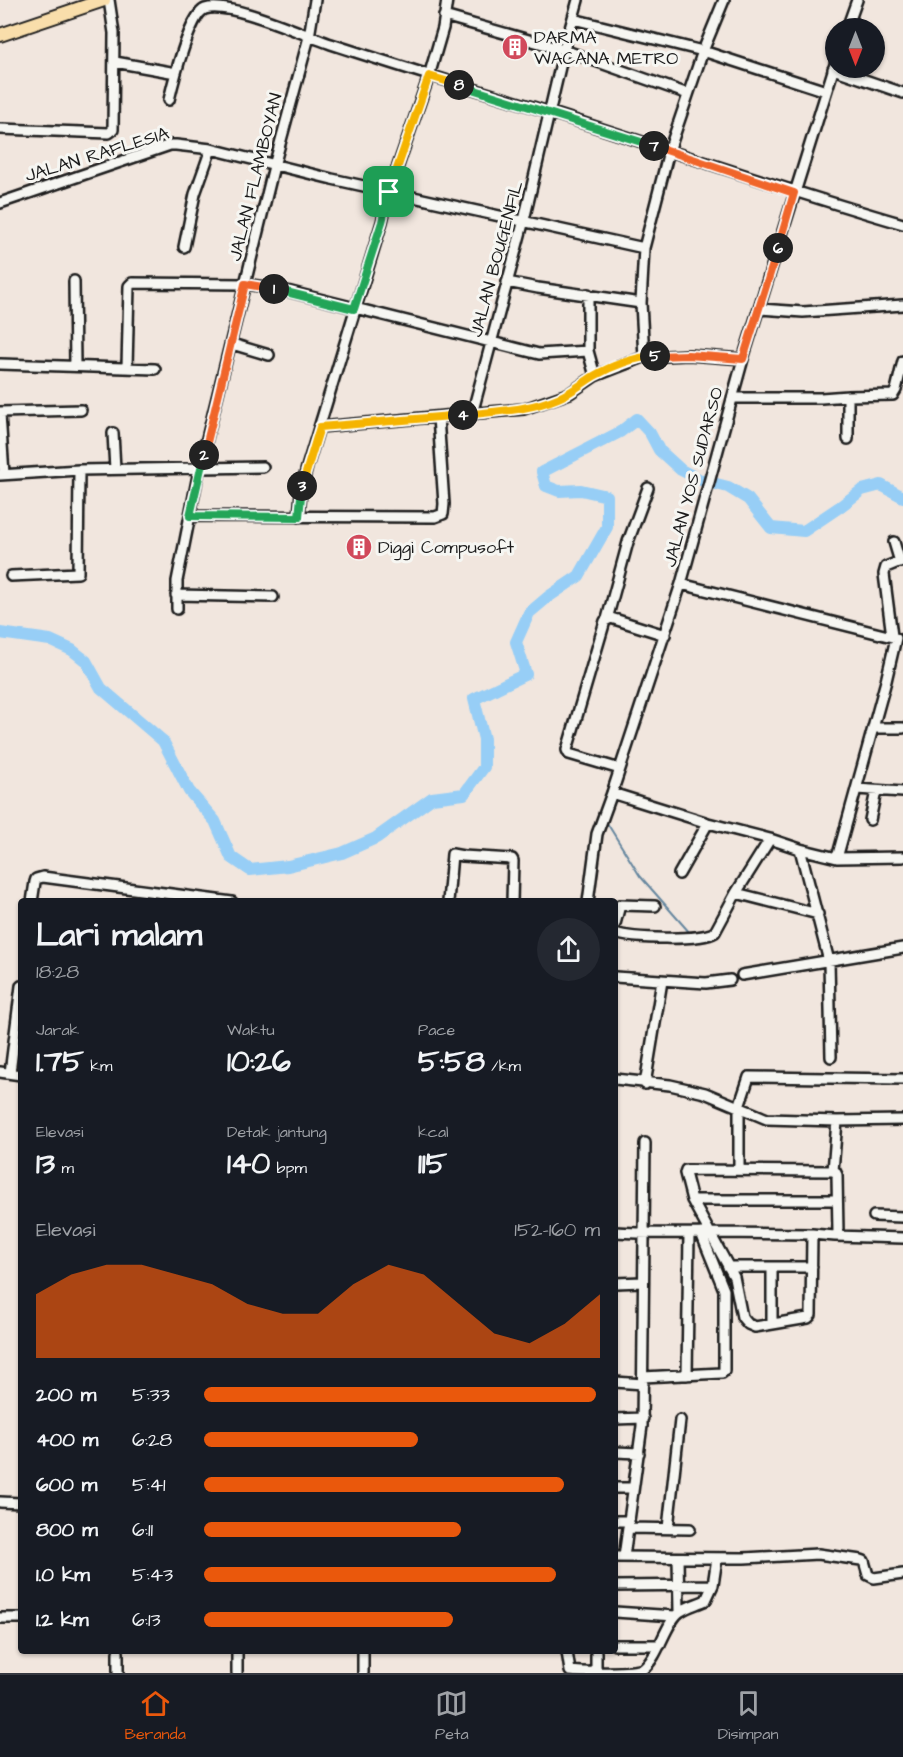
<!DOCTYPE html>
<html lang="id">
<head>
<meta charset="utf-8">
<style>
  :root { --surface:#171b24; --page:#242831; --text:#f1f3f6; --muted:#9ea1a6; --line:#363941; --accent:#ea580c }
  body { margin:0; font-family:"Architects Daughter",sans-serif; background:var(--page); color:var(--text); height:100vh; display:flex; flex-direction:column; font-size:22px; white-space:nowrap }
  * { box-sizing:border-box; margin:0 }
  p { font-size:20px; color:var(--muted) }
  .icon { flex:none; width:33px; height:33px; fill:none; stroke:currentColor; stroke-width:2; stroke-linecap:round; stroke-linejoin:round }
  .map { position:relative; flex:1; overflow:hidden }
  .panel { position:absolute; left:18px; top:898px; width:600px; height:756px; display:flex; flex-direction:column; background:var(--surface); border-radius:6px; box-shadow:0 2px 4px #0004 }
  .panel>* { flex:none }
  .needle { width:39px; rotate:180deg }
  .buttons { position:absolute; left:825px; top:18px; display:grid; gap:12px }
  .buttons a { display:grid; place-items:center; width:60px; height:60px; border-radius:50%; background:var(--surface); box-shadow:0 2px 4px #0004; font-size:30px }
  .pin { position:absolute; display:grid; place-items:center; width:51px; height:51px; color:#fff; margin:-26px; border-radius:12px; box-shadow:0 3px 9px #0006 }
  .km { position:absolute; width:30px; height:30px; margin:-15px; border-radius:50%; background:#222; color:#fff; font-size:16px; line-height:30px; text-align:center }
  .round { display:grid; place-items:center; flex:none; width:63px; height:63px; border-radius:32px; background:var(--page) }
  .summary { display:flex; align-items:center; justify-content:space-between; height:102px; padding:0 18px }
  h1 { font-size:33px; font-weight:800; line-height:45px }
  .stats { display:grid; grid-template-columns:repeat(3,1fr); gap:9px; height:102px; padding:6px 18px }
  .stats div { display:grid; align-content:center }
  .stats b { font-size:30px; font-weight:800 }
  .stats small { font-size:16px; font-weight:400 }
  .stats p { font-size:16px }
  .chart { height:168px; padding:12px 18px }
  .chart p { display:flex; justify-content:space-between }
  .chart svg { width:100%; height:108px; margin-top:6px; fill:var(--accent); opacity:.7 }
  ul { padding:0 18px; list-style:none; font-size:20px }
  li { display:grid; grid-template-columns:96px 72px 1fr; align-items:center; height:45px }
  li i { height:15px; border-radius:8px; background:var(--accent) }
  .dock { display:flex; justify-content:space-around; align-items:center; height:84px; border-top:2px solid var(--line); background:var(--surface); font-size:16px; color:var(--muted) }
  .dock a { display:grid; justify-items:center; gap:3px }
  .dock .current { color:var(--accent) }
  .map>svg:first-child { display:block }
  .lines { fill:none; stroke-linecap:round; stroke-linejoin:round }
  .stream { stroke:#66879f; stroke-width:2 }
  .river { stroke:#97cef6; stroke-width:12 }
  .minor-casing { stroke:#1c1c1c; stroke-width:14 }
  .major-casing { stroke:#1c1c1c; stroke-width:16 }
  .minor { stroke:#f6f6f2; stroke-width:9 }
  .major { stroke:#f9deab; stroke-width:12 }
  .split-1-casing { stroke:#fff; stroke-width:12 }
  .split-2-casing { stroke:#fff; stroke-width:12 }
  .split-3-casing { stroke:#fff; stroke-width:12 }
  .split-4-casing { stroke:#fff; stroke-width:12 }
  .split-5-casing { stroke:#fff; stroke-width:12 }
  .split-6-casing { stroke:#fff; stroke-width:12 }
  .split-7-casing { stroke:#fff; stroke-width:12 }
  .split-8-casing { stroke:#fff; stroke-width:12 }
  .split-9-casing { stroke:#fff; stroke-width:12 }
  .split-1 { stroke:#22a559; stroke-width:8 }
  .split-2 { stroke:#f0652b; stroke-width:8 }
  .split-3 { stroke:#22a559; stroke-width:8 }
  .split-4 { stroke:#f5b400; stroke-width:8 }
  .split-5 { stroke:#f5b400; stroke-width:8 }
  .split-6 { stroke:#f0652b; stroke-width:8 }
  .split-7 { stroke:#f0652b; stroke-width:8 }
  .split-8 { stroke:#22a559; stroke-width:8 }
  .split-9 { stroke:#f5b400; stroke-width:8 }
  .labels { text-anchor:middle; stroke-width:6; stroke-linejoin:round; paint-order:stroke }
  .poi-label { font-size:18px; fill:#1c1c1c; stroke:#f6f6f2; text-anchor:start }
  .street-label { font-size:18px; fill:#1c1c1c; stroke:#f6f6f2 }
</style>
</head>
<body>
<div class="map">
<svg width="903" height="1673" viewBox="0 0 903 1673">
  <rect width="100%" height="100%" fill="#f1e6de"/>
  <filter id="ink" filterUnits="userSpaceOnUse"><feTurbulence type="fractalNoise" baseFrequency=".0167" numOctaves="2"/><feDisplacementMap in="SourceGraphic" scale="12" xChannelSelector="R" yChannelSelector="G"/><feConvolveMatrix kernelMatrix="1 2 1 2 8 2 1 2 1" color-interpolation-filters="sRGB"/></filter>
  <g filter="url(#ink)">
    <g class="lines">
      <path class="stream" d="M607,823L640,876L690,933"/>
      <path class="river" d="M0,633L50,640L72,650L86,661L101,688L163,741L189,791L215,821L231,857L250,870L288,866L342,853L376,838L432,798L464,794L484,767V739L474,699L526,674L516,642L529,613L548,597L579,576L607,527V496L581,490L559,491L546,486L542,472L620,432L637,419L650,433L659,450L681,470L701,480L728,487L748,499L771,528L804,531L841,506L862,490L881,485L903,497"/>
      <defs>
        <path id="minor" d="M444,16L564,50L688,94
          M573,19L703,51L826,91
          M847,28L857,0
          M115,62L176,73
          M833,69L903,93
          M169,100C173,83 190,14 205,9C231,1 303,35 331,44C404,68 478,90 552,113C669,150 785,190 903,224
          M0,129L109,133L113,130L114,33L109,0
          M0,203L170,145H176L211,149L332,179L644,248
          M184,247L195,194L211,149
          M74,281L75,366
          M507,282L538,288L641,303
          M588,294V351
          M760,309L803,312L903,305
          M232,344L269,355
          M644,357L641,303L644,248L669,151L703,51L724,0
          M0,364L155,369
          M127,367L129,286L132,283L245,284L279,289L539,354L588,351L595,376
          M848,396L893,395L896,390L903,361
          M732,398H821L848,396V439
          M0,412L81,410
          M0,414L4,474
          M472,414L524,220L564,50L578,0
          M320,427L524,409L570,393L595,376L644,357L689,355L743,359
          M113,433L115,469
          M0,475L79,470L263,467
          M190,516L435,517L443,514L444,504L438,417
          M299,517L301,491L307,467L382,222L389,192L429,76L443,28L447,0
          M894,542L900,562
          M11,576L78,573L79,470
          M681,584L896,638L886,681L837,858
          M176,595L273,597
          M177,609V581L198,475L274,166L309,37L315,0
          M607,619L628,542L648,488
          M892,636L884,574L886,567L903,560
          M873,728H903
          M620,769L569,754L567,750L605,621L611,618L665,635
          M856,789L903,792
          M612,793L708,823L770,839L800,849L829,961L831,1057
          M870,820L876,791
          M770,839L736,893L818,914
          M800,849L837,858L903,857
          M679,874L708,823
          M32,902L35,882L36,879L43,877L232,902
          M448,902L452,854L463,856L512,859L513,861L512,902
          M588,902L597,834L612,793L681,584L743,359L836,61
          M615,924L620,905L655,906
          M615,933C631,939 701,941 715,932L736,893
          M742,975L903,948
          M615,977L706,983L730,980
          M0,1072L21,1075
          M10,1073L21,986
          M615,1079L670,1085L705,1093L767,1119L837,1121L903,1120
          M645,1084L662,981
          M739,1170V1107L749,1077L903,1079
          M833,1171L837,1121
          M692,1200H837
          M874,1216L903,1217
          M615,1232C647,1234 679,1233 712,1233L812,1234L835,1236L838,1233L837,1175L835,1171L686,1170L685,1173L692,1200L734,1277L742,1317L748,1324L755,1327L808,1318L811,1315L812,1234
          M835,1236L903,1238
          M728,1267H812
          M615,1283L643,1282
          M772,1323V1267
          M687,1375L689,1234
          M643,1377L722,1373L724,1371V1290L701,1233
          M615,1382L643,1384
          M615,1419L643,1418
          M615,1452L639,1453
          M615,1488H633
          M0,1502L21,1503
          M615,1521H628
          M628,1528L690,1529
          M668,1528L680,1420
          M615,1557L744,1558L818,1554L861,1560L864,1561L868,1575L874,1578L903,1574
          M624,1557L642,1426L645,1143
          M678,1558L679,1611
          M615,1586L713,1585
          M615,1612L675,1616
          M0,1618H21
          M615,1645H660
          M118,1652V1673
          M567,1652L570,1671C584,1673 633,1673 643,1669C659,1657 666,1620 681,1611C688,1606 698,1604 706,1600L713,1585L717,1558
          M596,1652V1673
          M237,1673V1652
          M363,1673V1652"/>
        <path id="major" d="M0,35L104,0"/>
      </defs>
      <use href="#minor" class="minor-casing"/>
      <use href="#major" class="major-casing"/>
      <use href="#minor" class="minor"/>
      <use href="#major" class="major"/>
    </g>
  </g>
  <g class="lines" filter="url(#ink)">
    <defs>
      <path id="split-1" d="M274,289L354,309L382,222L389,192"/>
      <path id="split-2" d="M204,455L245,284L274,289"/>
      <path id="split-3" d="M204,455L190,516L299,517L302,486"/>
      <path id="split-4" d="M302,486L320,427L463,415"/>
      <path id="split-5" d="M463,415C496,411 527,411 558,398C571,393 581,384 594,376C611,366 635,357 655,356"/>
      <path id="split-6" d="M655,356L688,355L743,359L778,248"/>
      <path id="split-7" d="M654,146L794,193L778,248"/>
      <path id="split-8" d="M459,85L654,146"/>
      <path id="split-9" d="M389,192L429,76L459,85"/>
    </defs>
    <use href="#split-1" class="split-1-casing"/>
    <use href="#split-2" class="split-2-casing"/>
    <use href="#split-3" class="split-3-casing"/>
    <use href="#split-4" class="split-4-casing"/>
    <use href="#split-5" class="split-5-casing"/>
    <use href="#split-6" class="split-6-casing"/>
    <use href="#split-7" class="split-7-casing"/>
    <use href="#split-8" class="split-8-casing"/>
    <use href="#split-9" class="split-9-casing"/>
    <use href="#split-1" class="split-1"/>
    <use href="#split-2" class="split-2"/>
    <use href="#split-3" class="split-3"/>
    <use href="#split-4" class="split-4"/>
    <use href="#split-5" class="split-5"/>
    <use href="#split-6" class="split-6"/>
    <use href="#split-7" class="split-7"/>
    <use href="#split-8" class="split-8"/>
    <use href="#split-9" class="split-9"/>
  </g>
  <defs>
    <symbol id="building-disc" viewBox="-11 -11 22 22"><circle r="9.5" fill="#d1495b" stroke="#f6f6f2"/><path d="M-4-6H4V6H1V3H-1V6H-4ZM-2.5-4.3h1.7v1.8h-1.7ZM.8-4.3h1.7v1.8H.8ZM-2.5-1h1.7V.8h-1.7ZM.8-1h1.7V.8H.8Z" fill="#fff"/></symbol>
  </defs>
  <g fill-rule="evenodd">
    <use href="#building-disc" x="500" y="32" width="30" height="30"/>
    <use href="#building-disc" x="344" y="532" width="30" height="30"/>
  </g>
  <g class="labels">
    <g class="poi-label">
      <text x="534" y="43">DARMA<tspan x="534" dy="21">WACANA METRO</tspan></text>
      <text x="378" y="553">Diggi Compusoft</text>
    </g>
    <g class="street-label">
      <text transform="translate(97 154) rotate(-17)" y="6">JALAN RAFLESIA</text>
      <text transform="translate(255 177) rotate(-76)" y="6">JALAN FLAMBOYAN</text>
      <text transform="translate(496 259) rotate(-75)" y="6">JALAN BOUGENFIL</text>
      <text transform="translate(693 477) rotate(-75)" y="6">JALAN YOS SUDARSO</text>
    </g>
  </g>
</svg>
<div class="buttons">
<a><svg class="needle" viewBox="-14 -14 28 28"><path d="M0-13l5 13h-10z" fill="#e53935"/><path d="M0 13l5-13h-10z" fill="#9ea1a6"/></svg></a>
</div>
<div class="pin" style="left:389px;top:192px;background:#1e9e55"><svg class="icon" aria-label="arrive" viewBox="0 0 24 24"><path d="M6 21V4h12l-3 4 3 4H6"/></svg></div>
<b class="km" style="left:274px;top:289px">1</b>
<b class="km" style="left:204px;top:455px">2</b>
<b class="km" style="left:302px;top:486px">3</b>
<b class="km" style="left:463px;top:415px">4</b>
<b class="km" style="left:655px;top:356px">5</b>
<b class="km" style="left:778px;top:248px">6</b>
<b class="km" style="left:654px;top:146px">7</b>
<b class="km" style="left:459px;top:85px">8</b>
<section class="panel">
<div class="summary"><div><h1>Lari malam</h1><p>18:28</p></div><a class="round"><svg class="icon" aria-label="share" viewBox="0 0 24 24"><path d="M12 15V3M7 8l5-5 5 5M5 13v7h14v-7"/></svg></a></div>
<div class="stats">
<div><p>Jarak</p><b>1.75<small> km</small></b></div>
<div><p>Waktu</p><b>10:26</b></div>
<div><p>Pace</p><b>5:58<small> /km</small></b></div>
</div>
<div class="stats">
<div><p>Elevasi</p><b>13<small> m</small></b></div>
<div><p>Detak jantung</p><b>140<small> bpm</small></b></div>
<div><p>kcal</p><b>115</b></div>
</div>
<div class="chart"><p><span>Elevasi</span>152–160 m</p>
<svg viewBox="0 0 160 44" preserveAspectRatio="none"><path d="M0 44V18L10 10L20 6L30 6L40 10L50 14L60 22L70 26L80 26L90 14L100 6L110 10L120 22L130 34L140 38L150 30L160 18V44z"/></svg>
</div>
<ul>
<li><b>200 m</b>5:33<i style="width:99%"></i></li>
<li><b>400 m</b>6:28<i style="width:54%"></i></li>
<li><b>600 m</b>5:41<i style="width:91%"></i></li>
<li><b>800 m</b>6:11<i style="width:65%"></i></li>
<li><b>1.0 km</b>5:43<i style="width:89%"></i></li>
<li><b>1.2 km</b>6:13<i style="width:63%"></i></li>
</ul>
</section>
</div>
<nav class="dock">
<a class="current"><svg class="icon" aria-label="home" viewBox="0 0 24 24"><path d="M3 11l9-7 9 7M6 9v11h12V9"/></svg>Beranda</a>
<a><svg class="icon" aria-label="map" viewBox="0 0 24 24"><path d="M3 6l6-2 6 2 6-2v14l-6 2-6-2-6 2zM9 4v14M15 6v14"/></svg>Peta</a>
<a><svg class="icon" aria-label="saved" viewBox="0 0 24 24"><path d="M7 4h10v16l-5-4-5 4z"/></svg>Disimpan</a>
</nav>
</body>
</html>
